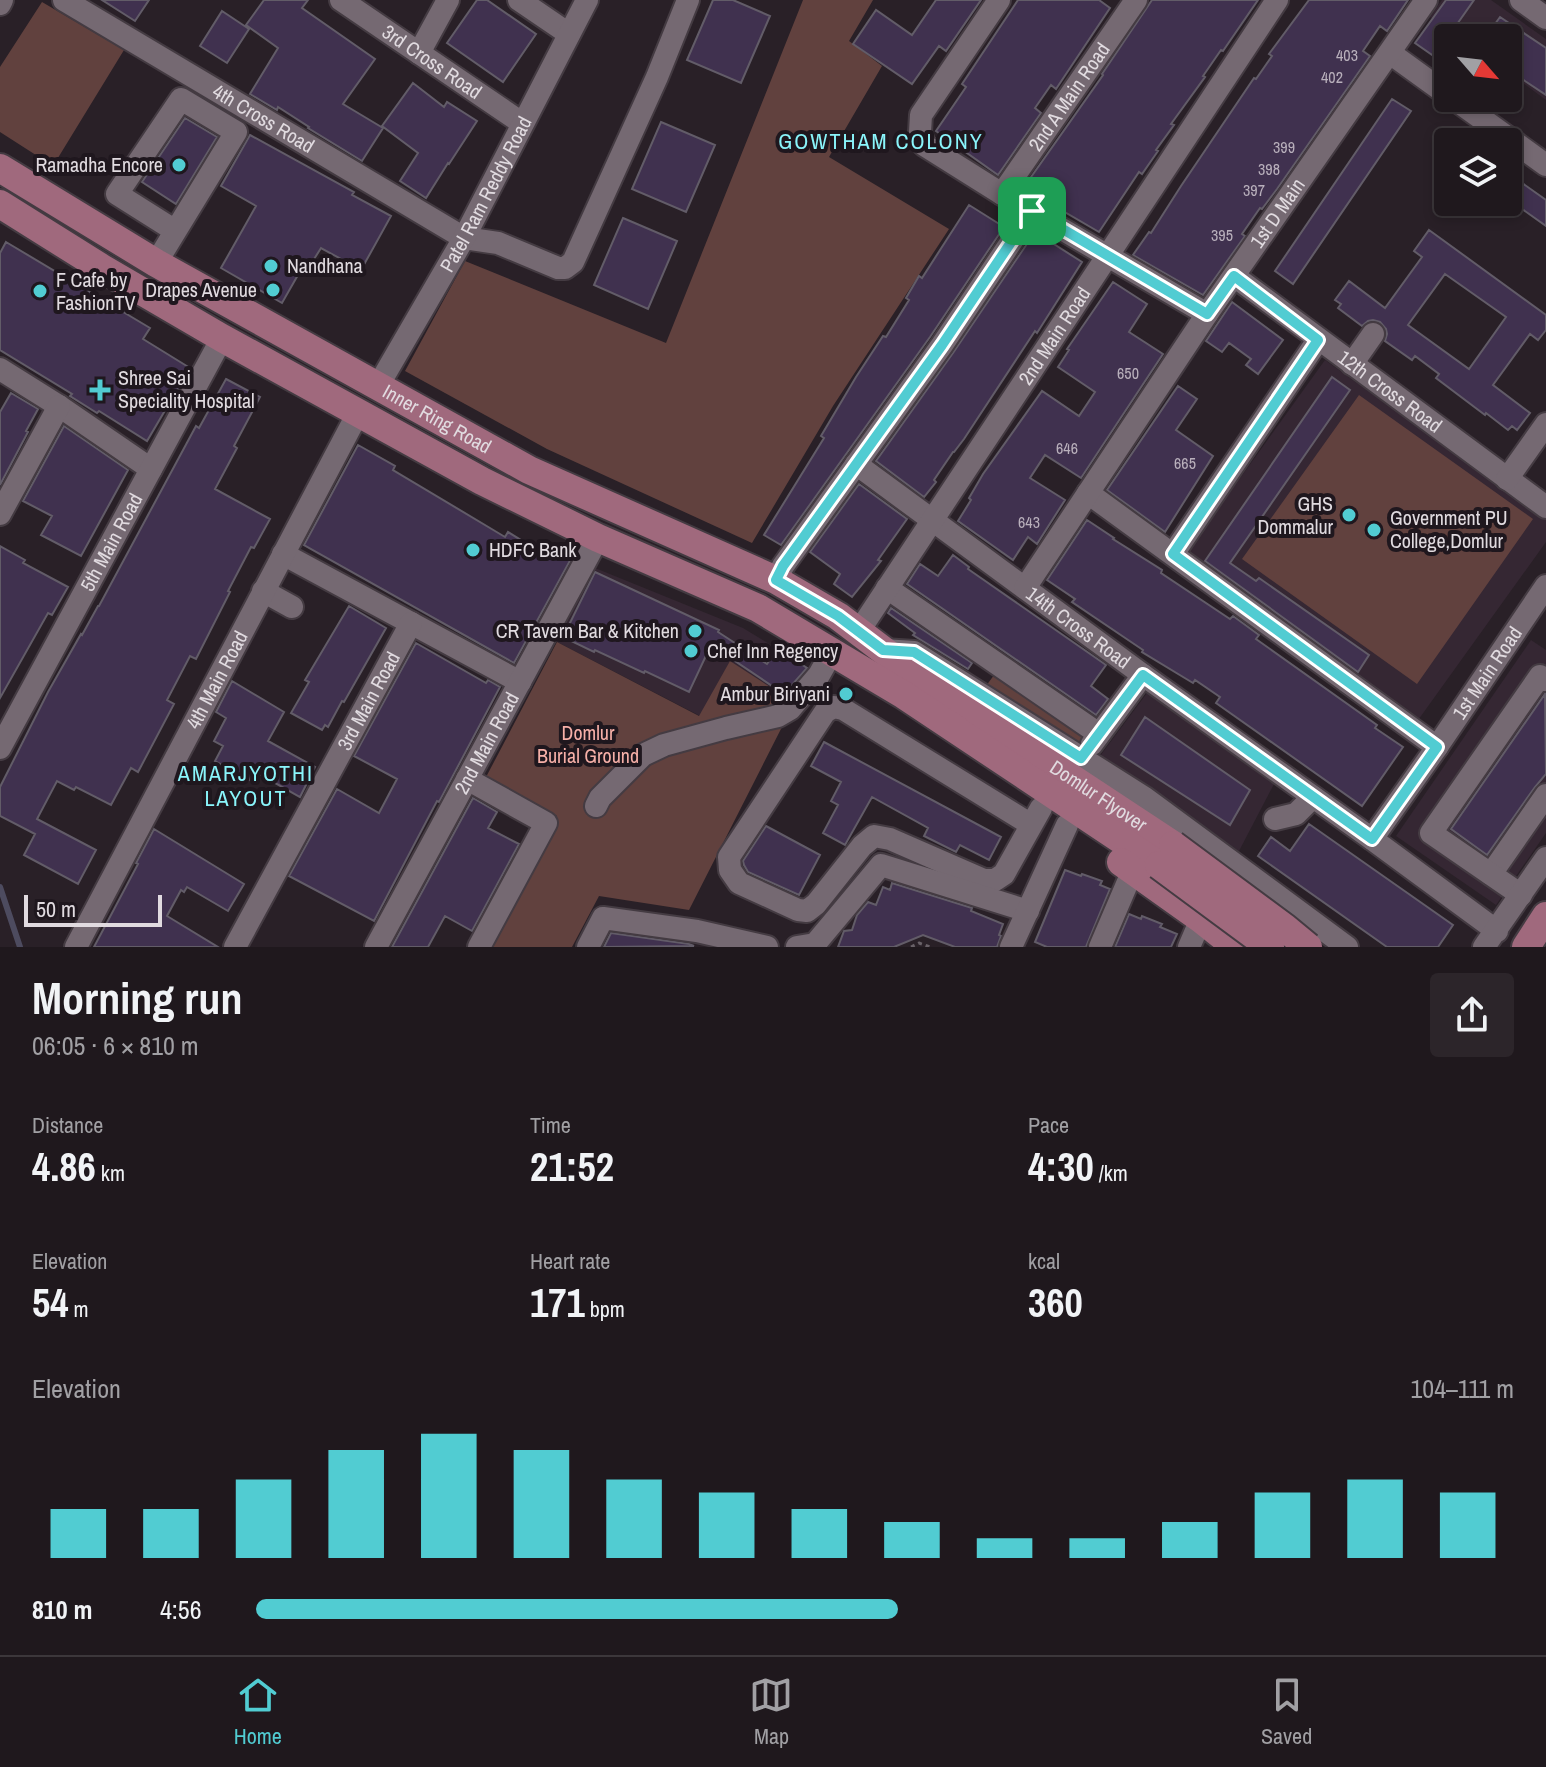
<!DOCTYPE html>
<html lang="en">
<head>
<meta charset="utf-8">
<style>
  :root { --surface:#1f181d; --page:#2c252a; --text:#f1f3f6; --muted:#a1a0a4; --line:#3c373b; --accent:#51ccd2 }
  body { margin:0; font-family:"Archivo Narrow",sans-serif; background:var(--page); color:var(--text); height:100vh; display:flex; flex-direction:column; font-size:30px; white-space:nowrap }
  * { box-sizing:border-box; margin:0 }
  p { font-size:26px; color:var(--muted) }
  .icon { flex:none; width:44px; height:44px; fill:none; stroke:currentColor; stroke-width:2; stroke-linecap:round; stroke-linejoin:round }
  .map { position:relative; height:947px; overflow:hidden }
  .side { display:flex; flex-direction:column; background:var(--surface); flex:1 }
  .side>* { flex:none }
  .needle { width:52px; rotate:118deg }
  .buttons { position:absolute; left:1434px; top:24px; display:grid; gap:16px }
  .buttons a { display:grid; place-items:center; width:88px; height:88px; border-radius:8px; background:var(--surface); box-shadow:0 4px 12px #0003,0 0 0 2px var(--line); font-size:40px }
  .scale { position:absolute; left:24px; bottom:20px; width:138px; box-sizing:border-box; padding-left:8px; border:4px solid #e1dbe0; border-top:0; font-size:22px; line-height:28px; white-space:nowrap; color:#e1dbe0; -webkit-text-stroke:6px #1f171e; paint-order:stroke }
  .pin { position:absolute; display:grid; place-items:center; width:68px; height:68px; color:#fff; margin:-34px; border-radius:16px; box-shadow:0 4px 12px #0006 }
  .round { display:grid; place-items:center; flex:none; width:84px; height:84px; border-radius:8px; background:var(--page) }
  .summary { display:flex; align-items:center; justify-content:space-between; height:136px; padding:0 32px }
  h1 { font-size:44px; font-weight:700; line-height:60px }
  .stats { display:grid; grid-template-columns:repeat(3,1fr); gap:12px; height:136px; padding:8px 32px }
  .stats div { display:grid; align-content:center }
  .stats b { font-size:40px; font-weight:700 }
  .stats small { font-size:22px; font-weight:400 }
  .stats p { font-size:22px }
  .chart { height:224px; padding:16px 32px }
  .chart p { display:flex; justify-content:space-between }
  .chart svg { width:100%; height:144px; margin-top:8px; stroke:var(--accent); stroke-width:6 }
  ul { padding:0 32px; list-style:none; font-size:26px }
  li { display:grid; grid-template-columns:128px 96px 1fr; align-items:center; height:60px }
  li i { height:20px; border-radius:10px; background:var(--accent) }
  .tabs { display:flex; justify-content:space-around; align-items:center; height:112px; border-top:2px solid var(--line); background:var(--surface); font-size:22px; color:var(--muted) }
  .tabs a { display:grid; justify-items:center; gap:4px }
  .tabs .on { color:var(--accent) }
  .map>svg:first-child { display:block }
  .built { fill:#352733 }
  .green { fill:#61413e }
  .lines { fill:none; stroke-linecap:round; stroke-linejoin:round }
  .stream { stroke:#4d4b5f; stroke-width:6 }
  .building { fill:#40314f; stroke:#625c68; stroke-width:2; fill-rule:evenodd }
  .minor-casing { stroke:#443b42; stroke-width:26 }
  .major-casing { stroke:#443b42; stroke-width:32 }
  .path { stroke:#696168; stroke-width:3; stroke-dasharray:4 4; stroke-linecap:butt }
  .minor { stroke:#756972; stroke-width:22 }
  .major { stroke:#a0697d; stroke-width:28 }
  .major-bridge-casing { stroke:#443b42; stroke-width:32; stroke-linecap:butt }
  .major-bridge { stroke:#a0697d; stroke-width:28 }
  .route-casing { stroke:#fff; stroke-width:16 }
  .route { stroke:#51ccd2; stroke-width:10 }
  .poi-dot { fill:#51ccd2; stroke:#1f171e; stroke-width:3 }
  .labels { text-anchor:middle; stroke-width:8; stroke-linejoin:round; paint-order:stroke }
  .number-label { font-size:16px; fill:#b9b0bc }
  .street-label { font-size:20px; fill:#e1dbe0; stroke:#1f171e }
  .poi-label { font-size:20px; fill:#e1dbe0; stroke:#1f171e; text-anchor:start }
  .park-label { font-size:20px; fill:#f7b0a8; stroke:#1f171e }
  .neighbourhood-label { font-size:22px; letter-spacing:2px; fill:#8af5fb; stroke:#1f171e }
</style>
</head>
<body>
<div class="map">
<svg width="1546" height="947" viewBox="0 0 1546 947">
  <rect width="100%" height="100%" fill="#292027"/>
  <path class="built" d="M1442,0H1491L1546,39V100L1508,72V38H1460L1430,17Z
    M1325,360L1546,519V542L1416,723L1184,556Z
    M595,568L743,628L809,668L787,698L730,662L700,716L557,642Z
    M1531,640L1546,650V833L1496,905L1396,836Z
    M1147,693L1274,784L1239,851L1100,756Z"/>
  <path class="green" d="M803,0H873L849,41L882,66L829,157L949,229L833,406L752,543L547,449L405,371L465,261L666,343Z
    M42,2L124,50L53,166L0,132V67Z
    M1359,395L1533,519L1417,684L1242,559Z
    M557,642L699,716L730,661L781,694L765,722L783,725L689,910L599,896L572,947H488L557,816L485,779Z
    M997,671L1091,734L1081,747L986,686Z"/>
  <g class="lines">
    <path class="stream" d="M0,887L20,947"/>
  </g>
  <path class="building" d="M102,0H149L135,21Z
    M264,0H308L302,8L375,59L343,104L383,128L362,161L308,128L309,127L278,107L277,110L250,94L278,48L246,25Z
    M477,0H487L536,34L503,82L447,43Z
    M713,0H733L770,16L741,83L687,60Z
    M936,0H981L946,51L939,46L912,84L853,44L876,10L912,35Z
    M1018,0H1099L1110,8L1056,89L1051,85L1035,108L1041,113L998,175L936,131L966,87L962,84Z
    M1152,0H1258L1223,51L1221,50L1203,76L1205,77L1171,124L1174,125L1156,150L1158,151L1142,174L1139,172L1099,232L1061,210L1060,212L1057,210L1024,187L1103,75L1102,74Z
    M1309,0H1408L1387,31L1380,26L1363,51L1370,56L1277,189L1262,209L1260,208L1242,234L1245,236L1203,295L1133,255L1149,232L1151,233L1181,186L1254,78L1256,79L1272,56L1269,54Z
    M1446,0H1474L1448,37V66L1415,43Z
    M222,11L249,29L227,63L200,46Z
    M1500,17L1546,48V95L1519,77L1508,93V38H1485Z
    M413,83L444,107L447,102L477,121L449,164L448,163L426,198L400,181L418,153L382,126Z
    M1392,99L1411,111L1293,284L1275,271Z
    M185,118L217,137L176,204L142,182Z
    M661,122L715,145L686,212L632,189Z
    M250,135L354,192L352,195L391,216L361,270L321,248L311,264L306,261L282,303L221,268L256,206L221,186Z
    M1508,173L1546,200V226L1508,199Z
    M969,205L1004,227L930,337L781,545L764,535L824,438L821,436L856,377L883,336L886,337L909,300L906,298L919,276L922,278Z
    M623,218L677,241L648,309L594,285Z
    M1429,230L1546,315V330L1538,340L1530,334L1493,385L1530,413L1517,430L1512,426L1508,430L1486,413L1485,415L1436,378L1439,374L1415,356L1412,360L1385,341L1387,334L1386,329L1380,322L1373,320L1368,321L1362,326L1338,308L1341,304L1335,300L1349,281L1385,308L1422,257L1414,251ZM1445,274L1506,317L1469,369L1408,325Z
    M1035,232L1082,262L1037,333L1035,331L964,439L954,452H953L934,480L936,482L924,497L876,461L953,353Z
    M6,242L150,328L143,339L190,368L147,441L99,411L97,413L70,396L72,394L0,350V253Z
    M1113,282L1147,304L1129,332L1163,354L1081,478L1045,455L1030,478L1065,500L1037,544L1028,537L1013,560L958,521L971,500L969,498L983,474L1042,391L1079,416L1095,392L1058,367L1069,350L1067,349Z
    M1232,302L1283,340L1258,374L1246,365L1251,359L1229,343L1222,352L1206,341Z
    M1332,377L1350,390L1230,563L1256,581L1259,578L1369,655L1358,672L1205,561Z
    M226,379L260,397L234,446L237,448L215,489L270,519L254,548L251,547L228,591L230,592L196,659L190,656L167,700L174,704L138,772L131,768L111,805L76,787L74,790L57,781L37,819L96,850L78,884L24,855L35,834L0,816V787L48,692L81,634L82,635L98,606H99L196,426L199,428Z
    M1178,386L1197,399L1176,430L1213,456L1165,532L1107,490Z
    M11,393L38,409L26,431L28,432L0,485V412Z
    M64,426L128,470L81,556L41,535L52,516L23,501Z
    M358,445L395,466L393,470L505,537L508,532L542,553L548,543L572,557L514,663L304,545Z
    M859,484L907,519L878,560L881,561L852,597L834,584L840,574L810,552Z
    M1087,520L1114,538L1113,539L1162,570L1161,573L1230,619L1233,616L1259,635L1256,639L1377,725L1375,728L1403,747L1362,806L1216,703L1220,697L1195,680L1193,683L1142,652L1143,650L1072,602L1075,599L1047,580Z
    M0,546L25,560L23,563L68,587L52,615L48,613L0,698Z
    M953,555L969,567L968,569L1106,665L1091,686L1108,699L1096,715L907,584L920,564L938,576Z
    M595,572L719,630L718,632L767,664L778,649L807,668L784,694L711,645L689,692L645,671L644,673L595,650L594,652L563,637Z
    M349,606L386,628L344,702L342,701L328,727L325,725L322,730L291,713L309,682L305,680Z
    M891,608L972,663L968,669L913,635L915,633L888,613Z
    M416,643L486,683L488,680L500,687L439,802L437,801L374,921L289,876L337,789L379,813L397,779L354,756Z
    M232,681L284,712L268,741L315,767L300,797L254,771L249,780L215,761L223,746L214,741L226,718L216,712Z
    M1545,694L1546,774L1535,787L1487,855L1451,829Z
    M1145,717L1250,790L1230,825L1121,755Z
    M824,742L1001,837L989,860L960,845L956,852L924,836L928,828L872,797L845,845L823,833L838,805L831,801L841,782L811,766Z
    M473,798L497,812L488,828L519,844L472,931L445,916L428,947H392Z
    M1309,824L1453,925L1438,947H1387L1258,856L1271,837L1290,851Z
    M766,826L820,855L799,895L748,872L744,865L743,861Z
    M154,829L244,884L228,911L187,887L184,892L181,890L167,916L218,947H94L138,864L136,863Z
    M1065,870L1081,876L1082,874L1102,881L1100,885L1110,889L1086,947H1047L1035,942Z
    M892,883L972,908L971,911L1003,924L999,935L1001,936L997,947H955L923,935L894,947H838L844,931L852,930L857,915L868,902L876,905L883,887L890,890Z
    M1129,914L1141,919L1142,916L1162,924L1160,927L1177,934L1171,947H1115Z
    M611,933L689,944L694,946L604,947Z"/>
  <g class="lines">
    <defs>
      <g id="minor">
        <path id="s1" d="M64,0L464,238L498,243L558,268H565L573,262L657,77L688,0"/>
        <path id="s2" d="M341,0L522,123"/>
        <path d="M519,0L569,34"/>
        <path d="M999,0L921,115L920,132L924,145L1002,194L1207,314"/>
        <path d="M1521,0L1546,18"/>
        <path d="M0,4L2,0"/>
        <path d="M419,53L448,0"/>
        <path d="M1390,53L1448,95"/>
        <path d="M1453,98L1546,165"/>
        <path id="s3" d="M1002,194L1136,0"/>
        <path d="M156,263L236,132L181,99L117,194L174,230"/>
        <path id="s4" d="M1234,276L1546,507"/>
        <path d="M1352,364L1373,334"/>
        <path d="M0,369L59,406L151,469"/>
        <path id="s5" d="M378,386L464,238L587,0"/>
        <path id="s6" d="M856,464L1143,675L1372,839L1497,931"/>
        <path d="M1507,479L1546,424"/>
        <path d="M1088,493L1437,747"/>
        <path d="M0,514L59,406"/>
        <path d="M283,554L520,682"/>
        <path d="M1173,554L1318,340"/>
        <path d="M776,580L783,566L942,345L1032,211"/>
        <path d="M887,588L1099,734"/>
        <path id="s7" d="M1025,588L1207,314L1426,0"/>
        <path d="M263,591L292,607"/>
        <path id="s8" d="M859,631L1277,0"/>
        <path d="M883,650L914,652L1145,798L1347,947"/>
        <path d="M1092,744L1143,675"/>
        <path id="s9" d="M0,748L222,338"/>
        <path d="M467,779L546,823L479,947"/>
        <path d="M596,806L600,798L643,755L664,745L726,728L778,716L790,709L819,675L832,652"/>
        <path d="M1275,819L1296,814L1313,797"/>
        <path d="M1030,824L843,709L834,707L825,712L729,857L730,870L739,883L798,910L807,911L816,904L862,846L874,836L890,839L984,880H995L1004,874L1041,808"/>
        <path id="s10" d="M1372,839L1437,747L1546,586"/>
        <path d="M1491,874L1546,795"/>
        <path d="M1521,895L1431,833L1540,676L1546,680"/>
        <path id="s11" d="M76,947L358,413"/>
        <path id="s12" d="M235,947L411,623"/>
        <path id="s13" d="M376,947L598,538"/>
        <path d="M588,947L603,918L697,931L767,947"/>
        <path d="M797,947L815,944L881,865L1028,911"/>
        <path d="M1011,947L1067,825"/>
        <path d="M1100,947L1133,870"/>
        <path d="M1189,947L1201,919"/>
        <path d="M1484,947L1546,858"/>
      </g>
      <g id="major">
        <path id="s14" d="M0,168L156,263L529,470L776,580L838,616L917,676L1173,845"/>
        <path d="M0,204L102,268L222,338L482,481L598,538L758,608L904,695L1159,865"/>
        <path d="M1121,862L1201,919L1236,947"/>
        <path d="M1526,947L1546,916"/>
      </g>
    </defs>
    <use href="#minor" class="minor-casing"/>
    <use href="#major" class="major-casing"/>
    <path class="path" d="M911,947L919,943L930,947"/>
    <use href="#minor" class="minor"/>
    <use href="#major" class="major"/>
    <defs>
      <path id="major-bridge" d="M1173,845L1285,928L1308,947
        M1159,865L1270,947"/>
    </defs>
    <use href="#major-bridge" class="major-bridge-casing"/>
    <use href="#major-bridge" class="major-bridge"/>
  </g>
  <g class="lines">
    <defs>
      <path id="route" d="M1032,211L1207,314L1234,276L1318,340L1173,554L1437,747L1372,839L1143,675L1081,758L914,652L883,650L838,616L776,580L783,566L942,345Z"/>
    </defs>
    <use href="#route" class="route-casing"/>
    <use href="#route" class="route"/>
  </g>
  <g class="poi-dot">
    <circle cx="179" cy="165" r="8"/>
    <circle cx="271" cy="266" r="8"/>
    <circle cx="273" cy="290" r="8"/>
    <circle cx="40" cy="291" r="8"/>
    <path d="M96 378h8v8h8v8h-8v8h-8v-8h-8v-8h8z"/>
    <circle cx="1349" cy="515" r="8"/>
    <circle cx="1374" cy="530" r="8"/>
    <circle cx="473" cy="550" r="8"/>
    <circle cx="695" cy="631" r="8"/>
    <circle cx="691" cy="651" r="8"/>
    <circle cx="846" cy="694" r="8"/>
  </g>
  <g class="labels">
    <g class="number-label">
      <text x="1347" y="61">403</text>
      <text x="1332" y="83">402</text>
      <text x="1284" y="153">399</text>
      <text x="1269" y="175">398</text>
      <text x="1254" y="196">397</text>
      <text x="1222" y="241">395</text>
      <text x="1128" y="379">650</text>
      <text x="1067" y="454">646</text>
      <text x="1185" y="469">665</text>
      <text x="1029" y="528">643</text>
    </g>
    <g class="street-label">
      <text dy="7" stroke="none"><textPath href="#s2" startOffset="110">3rd Cross Road</textPath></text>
      <text dy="7" stroke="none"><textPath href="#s3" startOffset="118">2nd A Main Road</textPath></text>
      <text dy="7" stroke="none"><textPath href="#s1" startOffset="232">4th Cross Road</textPath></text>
      <text dy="7" stroke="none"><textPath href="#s5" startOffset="220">Patel Ram Reddy Road</textPath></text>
      <text dy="7" stroke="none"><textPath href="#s7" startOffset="452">1st D Main</textPath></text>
      <text dy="7" stroke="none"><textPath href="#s8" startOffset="354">2nd Main Road</textPath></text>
      <text dy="7" stroke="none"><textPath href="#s4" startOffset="194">12th Cross Road</textPath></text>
      <text dy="7" stroke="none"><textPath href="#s14" startOffset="504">Inner Ring Road</textPath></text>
      <text dy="7" stroke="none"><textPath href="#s9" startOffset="234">5th Main Road</textPath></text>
      <text dy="7" stroke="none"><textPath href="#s6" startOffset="276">14th Cross Road</textPath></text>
      <text dy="7" stroke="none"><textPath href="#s10" startOffset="202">1st Main Road</textPath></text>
      <text dy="7" stroke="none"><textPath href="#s11" startOffset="302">4th Main Road</textPath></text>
      <text dy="7" stroke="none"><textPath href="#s12" startOffset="280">3rd Main Road</textPath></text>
      <text dy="7" stroke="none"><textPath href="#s13" startOffset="232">2nd Main Road</textPath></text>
      <text dy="7" stroke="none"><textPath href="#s14" startOffset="1268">Domlur Flyover</textPath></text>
    </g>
    <g class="poi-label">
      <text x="163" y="172" text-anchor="end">Ramadha Encore</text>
      <text x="287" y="273">Nandhana</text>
      <text x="56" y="287">F Cafe by<tspan x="56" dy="23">FashionTV</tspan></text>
      <text x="257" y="297" text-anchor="end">Drapes Avenue</text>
      <text x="118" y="385">Shree Sai<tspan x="118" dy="23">Speciality Hospital</tspan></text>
      <text x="1333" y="511" text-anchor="end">GHS<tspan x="1333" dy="23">Dommalur</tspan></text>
      <text x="1390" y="525">Government PU<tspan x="1390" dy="23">College,Domlur</tspan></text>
      <text x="489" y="557">HDFC Bank</text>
      <text x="679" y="638" text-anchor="end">CR Tavern Bar &amp; Kitchen</text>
      <text x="707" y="658">Chef Inn Regency</text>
      <text x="830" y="701" text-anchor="end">Ambur Biriyani</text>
    </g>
    <g class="park-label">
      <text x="588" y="740">Domlur<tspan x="588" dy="23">Burial Ground</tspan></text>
    </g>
    <g class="neighbourhood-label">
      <text x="881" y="149">GOWTHAM COLONY</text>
      <text x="246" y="781">AMARJYOTHI<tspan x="246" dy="25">LAYOUT</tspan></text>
    </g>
  </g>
</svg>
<div class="buttons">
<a><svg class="needle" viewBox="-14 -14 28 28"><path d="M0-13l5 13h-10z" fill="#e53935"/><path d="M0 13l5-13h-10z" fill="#a1a0a4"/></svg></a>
<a><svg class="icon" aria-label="layers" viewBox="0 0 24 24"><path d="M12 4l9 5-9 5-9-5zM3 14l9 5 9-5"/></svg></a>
</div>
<div class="scale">50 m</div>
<div class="pin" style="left:1032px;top:211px;background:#1e9e55"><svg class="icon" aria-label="arrive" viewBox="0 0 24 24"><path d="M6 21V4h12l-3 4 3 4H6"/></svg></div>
</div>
<section class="side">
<div class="summary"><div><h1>Morning run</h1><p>06:05 · 6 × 810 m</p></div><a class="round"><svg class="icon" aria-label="share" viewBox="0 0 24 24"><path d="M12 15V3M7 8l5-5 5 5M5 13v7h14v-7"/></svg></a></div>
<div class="stats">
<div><p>Distance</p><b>4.86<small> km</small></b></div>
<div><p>Time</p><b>21:52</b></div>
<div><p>Pace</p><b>4:30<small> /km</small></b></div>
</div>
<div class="stats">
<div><p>Elevation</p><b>54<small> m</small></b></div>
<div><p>Heart rate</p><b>171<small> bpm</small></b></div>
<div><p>kcal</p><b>360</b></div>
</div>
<div class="chart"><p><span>Elevation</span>104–111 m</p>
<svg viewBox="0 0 160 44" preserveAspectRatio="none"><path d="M5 44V29M15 44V29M25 44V20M35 44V11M45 44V6M55 44V11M65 44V20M75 44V24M85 44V29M95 44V33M105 44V38M115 44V38M125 44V33M135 44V24M145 44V20M155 44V24"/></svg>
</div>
<ul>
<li><b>810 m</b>4:56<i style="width:51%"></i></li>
</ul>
</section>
<nav class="tabs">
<a class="on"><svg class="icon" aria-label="home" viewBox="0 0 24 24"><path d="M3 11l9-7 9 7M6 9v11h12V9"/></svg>Home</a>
<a><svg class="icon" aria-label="map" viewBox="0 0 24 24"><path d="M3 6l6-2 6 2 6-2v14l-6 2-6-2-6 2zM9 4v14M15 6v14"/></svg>Map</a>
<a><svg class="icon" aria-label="saved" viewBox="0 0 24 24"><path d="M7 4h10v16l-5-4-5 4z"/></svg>Saved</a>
</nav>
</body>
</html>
